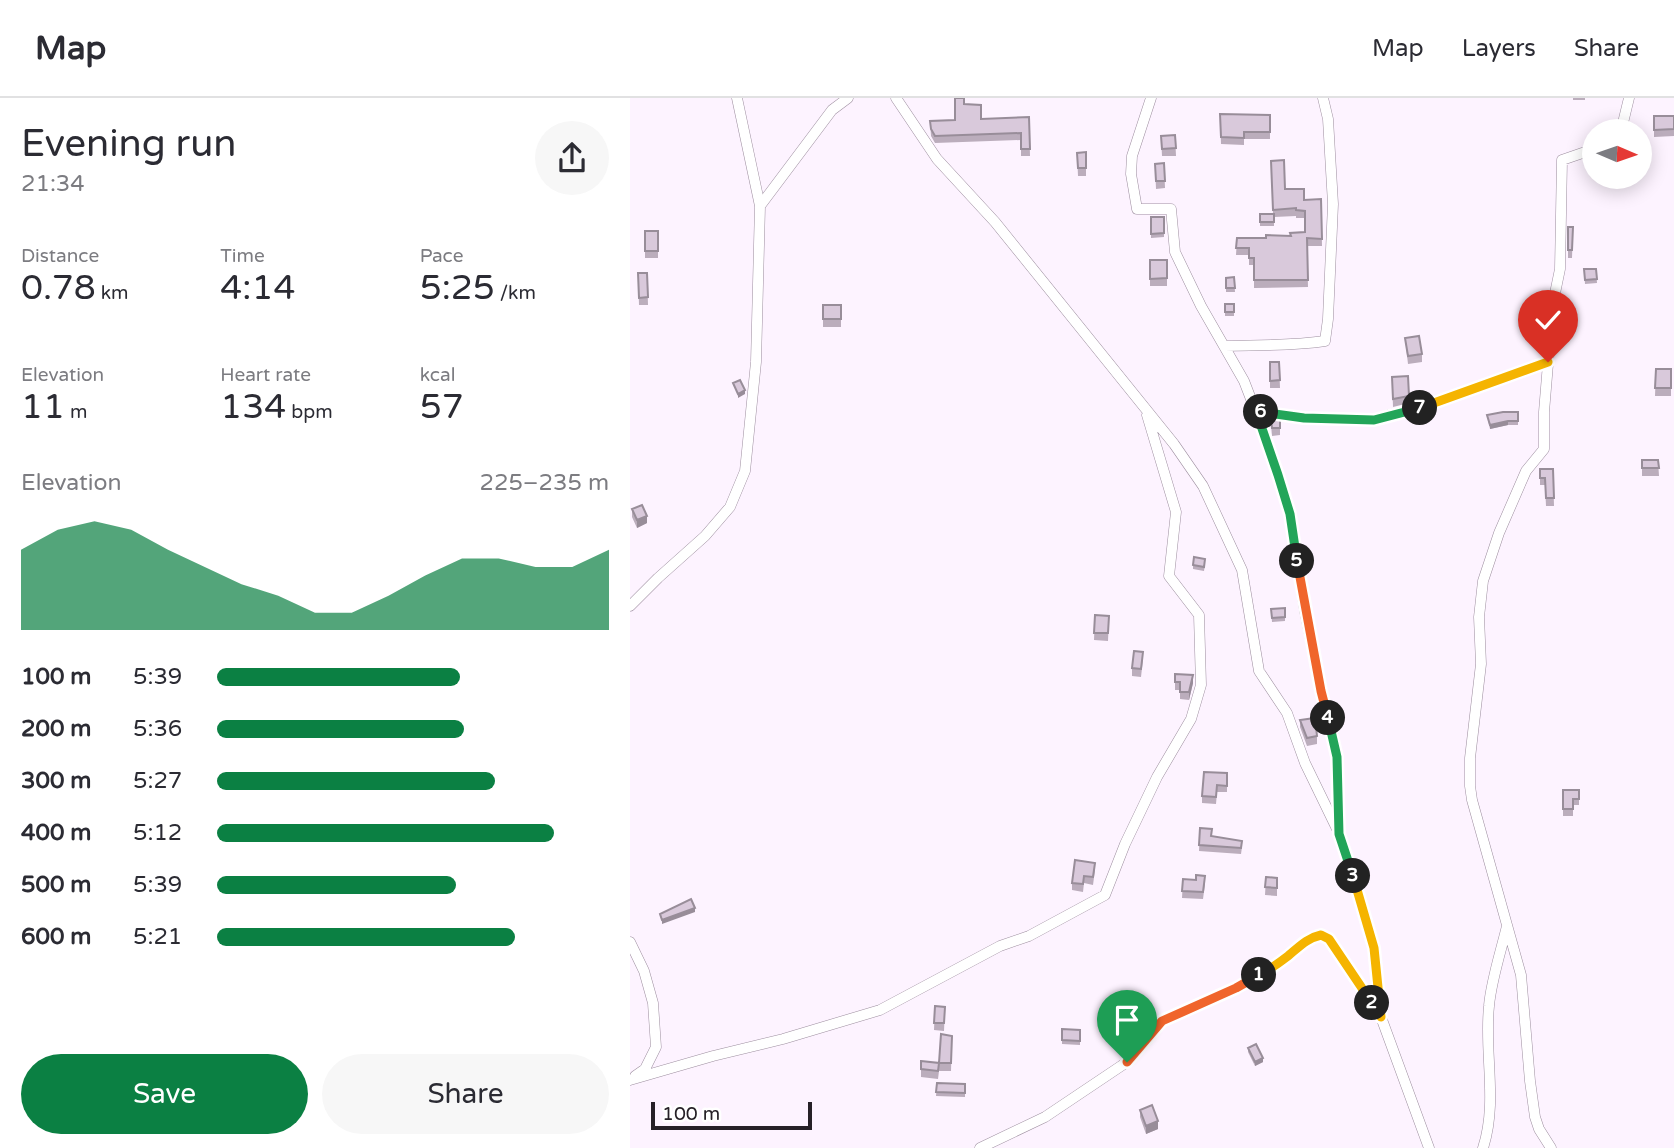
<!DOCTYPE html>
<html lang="en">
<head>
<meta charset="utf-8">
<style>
  :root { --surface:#fff; --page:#f7f7f7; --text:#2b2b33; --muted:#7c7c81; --line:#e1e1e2; --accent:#0b8043 }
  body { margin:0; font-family:"Varela Round",sans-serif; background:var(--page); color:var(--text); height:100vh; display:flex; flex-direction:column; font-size:26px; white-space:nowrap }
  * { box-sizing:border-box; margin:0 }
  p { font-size:23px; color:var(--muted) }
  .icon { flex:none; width:38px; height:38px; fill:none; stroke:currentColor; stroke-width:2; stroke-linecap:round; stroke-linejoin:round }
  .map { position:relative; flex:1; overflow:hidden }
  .panel { display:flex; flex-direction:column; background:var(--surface); width:630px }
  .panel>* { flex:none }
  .needle { width:46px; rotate:92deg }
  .controls { position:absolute; left:952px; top:21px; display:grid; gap:14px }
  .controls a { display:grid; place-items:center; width:70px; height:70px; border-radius:50%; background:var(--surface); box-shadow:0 4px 18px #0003; font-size:35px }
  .scale { position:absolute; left:21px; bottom:18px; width:161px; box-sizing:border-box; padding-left:7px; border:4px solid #262027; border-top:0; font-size:19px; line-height:24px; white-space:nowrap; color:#262027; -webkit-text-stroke:5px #fff; paint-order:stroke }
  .pin { position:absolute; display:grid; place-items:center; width:60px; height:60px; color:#fff; margin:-72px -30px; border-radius:50% 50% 50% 0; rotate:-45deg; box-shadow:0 0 7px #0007 }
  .pin .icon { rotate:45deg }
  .km { position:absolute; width:35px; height:35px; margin:-18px; border-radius:50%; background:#222; color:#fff; font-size:19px; line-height:35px; text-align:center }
  .round { display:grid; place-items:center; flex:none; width:74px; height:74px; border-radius:37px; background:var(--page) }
  .head { display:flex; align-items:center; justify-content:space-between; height:119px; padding:0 21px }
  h1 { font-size:38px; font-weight:600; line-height:52px }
  .metrics { display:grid; grid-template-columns:repeat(3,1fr); gap:10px; height:119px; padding:7px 21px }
  .metrics div { display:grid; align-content:center }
  .metrics b { font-size:35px; font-weight:600 }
  .metrics small { font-size:19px; font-weight:400 }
  .metrics p { font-size:19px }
  .chart { height:196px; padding:14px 21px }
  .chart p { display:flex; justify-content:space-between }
  .chart svg { width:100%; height:126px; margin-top:7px; fill:var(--accent); opacity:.7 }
  .cta { display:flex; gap:14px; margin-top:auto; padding:14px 21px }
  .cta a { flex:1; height:80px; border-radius:42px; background:var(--accent); color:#fff; font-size:28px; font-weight:600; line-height:80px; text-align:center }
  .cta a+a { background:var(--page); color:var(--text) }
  ul { padding:0 21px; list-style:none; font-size:23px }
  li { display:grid; grid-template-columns:112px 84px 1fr; align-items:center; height:52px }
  li i { height:18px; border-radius:9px; background:var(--accent) }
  header { display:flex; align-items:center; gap:42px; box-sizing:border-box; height:98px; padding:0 35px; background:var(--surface); border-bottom:2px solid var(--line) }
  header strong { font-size:33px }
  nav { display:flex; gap:38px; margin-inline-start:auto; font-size:24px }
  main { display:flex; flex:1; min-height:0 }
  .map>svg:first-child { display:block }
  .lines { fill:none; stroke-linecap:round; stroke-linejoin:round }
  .street-casing { stroke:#9d8e9f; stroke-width:11 }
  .street { stroke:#fff; stroke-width:10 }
  .wall { fill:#bbadbc }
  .shaded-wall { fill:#988d99 }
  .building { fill:#d9c9db; stroke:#988d99; stroke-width:2 }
  .split-1-casing { stroke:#fff; stroke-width:14 }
  .split-2-casing { stroke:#fff; stroke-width:14 }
  .split-3-casing { stroke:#fff; stroke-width:14 }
  .split-4-casing { stroke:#fff; stroke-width:14 }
  .split-5-casing { stroke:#fff; stroke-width:14 }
  .split-6-casing { stroke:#fff; stroke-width:14 }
  .split-7-casing { stroke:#fff; stroke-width:14 }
  .split-8-casing { stroke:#fff; stroke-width:14 }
  .split-1 { stroke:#f0652b; stroke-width:9 }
  .split-2 { stroke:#f5b400; stroke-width:9 }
  .split-3 { stroke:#f5b400; stroke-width:9 }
  .split-4 { stroke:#22a559; stroke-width:9 }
  .split-5 { stroke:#f0652b; stroke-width:9 }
  .split-6 { stroke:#22a559; stroke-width:9 }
  .split-7 { stroke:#22a559; stroke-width:9 }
  .split-8 { stroke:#f5b400; stroke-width:9 }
</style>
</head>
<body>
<header>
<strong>Map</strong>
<nav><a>Map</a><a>Layers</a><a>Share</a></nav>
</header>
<main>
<section class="panel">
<div class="head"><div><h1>Evening run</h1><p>21:34</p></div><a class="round"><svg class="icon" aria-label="share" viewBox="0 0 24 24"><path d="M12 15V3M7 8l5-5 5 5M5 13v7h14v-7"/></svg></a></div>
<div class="metrics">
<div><p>Distance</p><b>0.78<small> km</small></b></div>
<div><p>Time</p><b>4:14</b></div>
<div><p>Pace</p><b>5:25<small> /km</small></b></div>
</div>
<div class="metrics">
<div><p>Elevation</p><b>11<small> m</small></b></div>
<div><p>Heart rate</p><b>134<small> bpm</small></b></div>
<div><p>kcal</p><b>57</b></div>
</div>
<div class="chart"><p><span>Elevation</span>225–235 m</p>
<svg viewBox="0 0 160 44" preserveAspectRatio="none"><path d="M0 44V16L10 9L20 6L30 9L40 16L50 22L60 28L70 32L80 38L90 38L100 32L110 25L120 19L130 19L140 22L150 22L160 16V44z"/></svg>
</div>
<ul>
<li><b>100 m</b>5:39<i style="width:62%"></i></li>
<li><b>200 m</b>5:36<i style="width:63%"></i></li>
<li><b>300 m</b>5:27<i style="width:71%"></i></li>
<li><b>400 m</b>5:12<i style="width:86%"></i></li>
<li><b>500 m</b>5:39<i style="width:61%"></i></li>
<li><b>600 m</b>5:21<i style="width:76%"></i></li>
</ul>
<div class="cta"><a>Save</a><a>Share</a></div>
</section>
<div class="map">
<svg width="1044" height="1050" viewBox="0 0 1044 1050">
  <rect width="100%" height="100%" fill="#fdf3ff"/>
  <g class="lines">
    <defs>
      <path id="street" d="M266,0L307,61L365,124L544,346L573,388L612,472L629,573L657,615L675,665L709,735L726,786L744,850L751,919
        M521,0L502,58L501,76L507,111H541L545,154L571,208L614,283L631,327L660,416L675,514L691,593L703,637L707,659L708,730
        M991,33L999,0
        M130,108L202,12L218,0
        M595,248C629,247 661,248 695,243L698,221L703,106L698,21L693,0
        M626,313L674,320L744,322L759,317L784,312L918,264
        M0,508L28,480L75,438L100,409L115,373L126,264L130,108L107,0
        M0,844L14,873L23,905L26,949L15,971L5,978
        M0,982L83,958L153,941L250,912L370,848L399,838L475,797L495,746L527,679L561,621L571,587L569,517L539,478L546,414L517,317
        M350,1050L415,1019L497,964L532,923L606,890L634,875L683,839L691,837L699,841L751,919L799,1050
        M853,1050C868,1004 854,955 859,908C861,883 871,853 877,828
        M921,1050L909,1031L905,1019L900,983L891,877L842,702L840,688V660L851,566L849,519L853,483L869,435L896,373L914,351V314L923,205L930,171L932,62L964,51"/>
    </defs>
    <use href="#street" class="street-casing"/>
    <use href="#street" class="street"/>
  </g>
  <path class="wall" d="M943,0H955V2H943Z
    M334,6L351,21L399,19L400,58H391V42L305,45L301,38L300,23L325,22Z
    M590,16L640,17V41H614V47L591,46Z
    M1044,18V38L1024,39V32Z
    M545,37L546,58H532L531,38Z
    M456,54V78H448L447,55Z
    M641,63L655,91L674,102L691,101L692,148H677L678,189L624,190V167H619V157H606L607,140H636L661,138L675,134V120H666V118L644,119V128H630V124L643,116Z
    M534,65L535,90L526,91L525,66Z
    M521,119H534V139L521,140Z
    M938,129H943L942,160H938Z
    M15,133H28V160H15Z
    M520,162H537V188H520Z
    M954,171H966L967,185L955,186Z
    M8,175H17L18,207H9Z
    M604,179L605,194H596V180Z
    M595,206H604V218H595Z
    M193,207H211V229H193Z
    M775,240L792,256V264L778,266Z
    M640,264H649L650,290H640Z
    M1026,271H1041V298H1025Z
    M778,278L779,305L763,309L762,279Z
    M888,314V327H878L860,331L857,317Z
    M640,315L650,316V337L642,338Z
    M1012,362H1028L1029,378H1012Z
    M910,371H923L924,408H916L915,387H910Z
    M2,411L17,425L7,430L2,419Z
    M575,465L574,473L563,471V467Z
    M655,510V523L642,524L641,511Z
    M465,517L479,518L478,543L464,542Z
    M513,561L511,579L502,578V570Z
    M545,576L563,585L559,602L550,601V592H545Z
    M670,622L687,638V646L677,648L670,629Z
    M597,675V694H587L586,706L572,705V698Z
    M933,692H949V707H943V718H933Z
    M570,730L582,738L612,749L611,756L569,753Z
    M465,772L463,787L454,785L453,794L442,792V785Z
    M636,779L647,780V798L635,797Z
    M553,781L575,786L573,801L552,800Z
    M305,908L315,909L314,933L304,932Z
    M432,931L450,932V947L432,946Z
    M322,938L321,973H309L308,981L291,979V963L309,965Z
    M618,950L633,964L625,968L618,954Z
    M307,985L335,986V999L306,998Z
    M510,1012L528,1031L516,1036L510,1019Z"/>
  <path class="shaded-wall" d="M115,292V296L108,300V296Z
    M878,323V327L860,331V327Z
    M17,418V425L7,430V422Z
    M563,577V585L559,602V594Z
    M65,810V814L32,826V822Z
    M633,960V964L625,968V964Z
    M528,1023V1031L516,1036V1028Z"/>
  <path class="building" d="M325,0H334V6L351,7V21L399,19L400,51H391V35L305,38L301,31L300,23L325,22Z
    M590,16L640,17V34H614V40L591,39Z
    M1024,18H1044V31L1024,32Z
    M545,37L546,50L532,51L531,38Z
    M456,54V70H448L447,55Z
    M654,62L655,91H674V102L691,101L692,141L677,140L678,182H624V160H619V150H606L607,140H636V137L661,138L660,135L675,134V113L666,112V110L643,112L641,63Z
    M534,65L535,83H526L525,66Z
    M630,116H644V124H630Z
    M521,119H534V135L521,136Z
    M938,129H943L942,152H938Z
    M15,133H28V153H15Z
    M520,162H537V180L520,181Z
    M954,171H966L967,181L955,182Z
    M8,175H17L18,199L9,200Z
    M604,179L605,190H596V180Z
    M595,206H604V214H595Z
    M193,207H211V221H193Z
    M789,238L792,256L778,258L775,240Z
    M640,264H649L650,282L640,283Z
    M1026,271H1041V290H1025Z
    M778,278L779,298L763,301L762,279Z
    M110,282L115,292L108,296L103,285Z
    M873,314H888V323H878L860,327L857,317Z
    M640,315L650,316V330H642Z
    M1012,362H1028L1029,370H1012Z
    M910,371H923L924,400H916L915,380H910Z
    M12,407L17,418L7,422L2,411Z
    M564,459L575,461L574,469L563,467Z
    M655,510V519L642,520L641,511Z
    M465,517L479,518L478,535H464Z
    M504,553L513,554L511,571L502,570Z
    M545,576L563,577L559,594H550V584H545Z
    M685,620L687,638L677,640L670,622Z
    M574,674L597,675V688L587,687L586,699L572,698Z
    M933,692H949V701H943V711H933Z
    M570,730L582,731L581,738L612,743L611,750L569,747Z
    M445,762L465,765L463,779L454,778L453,786L442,785Z
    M566,777L575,778L573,794L552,793L553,781L566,782Z
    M636,779L647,780V790L635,789Z
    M61,801L65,810L32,822L30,816Z
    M305,908L315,909L314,925H304Z
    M432,931L450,932V943L432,942Z
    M311,936L322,938L321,965H309Z
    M626,946L633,960L625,964L618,950Z
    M291,963L309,965L308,973L291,971Z
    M307,985L335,986V995L306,994Z
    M522,1007L528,1023L516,1028L510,1012Z"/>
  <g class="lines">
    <defs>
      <path id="split-1" d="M497,964L532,923L606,890L629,877"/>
      <path id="split-2" d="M629,877C639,872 649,865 658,858C669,849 677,840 691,837L699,841L742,905"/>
      <path id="split-3" d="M723,778L744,850L751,919L742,905"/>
      <path id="split-4" d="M698,620L707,659L709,736L723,778"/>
      <path id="split-5" d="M667,463L691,593L698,620"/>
      <path id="split-6" d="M631,314L626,313L648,377L660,416L667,463"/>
      <path id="split-7" d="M631,314L674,320L744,322L790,310"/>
      <path id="split-8" d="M790,310L918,264"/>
    </defs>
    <use href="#split-1" class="split-1-casing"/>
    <use href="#split-2" class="split-2-casing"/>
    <use href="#split-3" class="split-3-casing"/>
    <use href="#split-4" class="split-4-casing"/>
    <use href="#split-5" class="split-5-casing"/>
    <use href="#split-6" class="split-6-casing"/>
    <use href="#split-7" class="split-7-casing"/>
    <use href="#split-8" class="split-8-casing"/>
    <use href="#split-1" class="split-1"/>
    <use href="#split-2" class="split-2"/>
    <use href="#split-3" class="split-3"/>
    <use href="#split-4" class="split-4"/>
    <use href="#split-5" class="split-5"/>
    <use href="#split-6" class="split-6"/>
    <use href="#split-7" class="split-7"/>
    <use href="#split-8" class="split-8"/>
  </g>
</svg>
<div class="controls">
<a><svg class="needle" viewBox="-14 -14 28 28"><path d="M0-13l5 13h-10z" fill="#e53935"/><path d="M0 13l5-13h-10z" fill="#7c7c81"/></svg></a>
</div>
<div class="scale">100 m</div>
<div class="pin" style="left:497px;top:964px;background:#1e9e55"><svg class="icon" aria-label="arrive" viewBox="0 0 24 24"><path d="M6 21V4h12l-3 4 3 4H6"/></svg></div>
<div class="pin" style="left:918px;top:264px;background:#d93025"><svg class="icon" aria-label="check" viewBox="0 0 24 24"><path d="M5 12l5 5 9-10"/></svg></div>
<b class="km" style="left:629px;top:877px">1</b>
<b class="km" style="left:742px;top:905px">2</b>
<b class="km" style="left:723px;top:778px">3</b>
<b class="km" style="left:698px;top:620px">4</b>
<b class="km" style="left:667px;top:463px">5</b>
<b class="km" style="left:631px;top:314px">6</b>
<b class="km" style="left:790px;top:310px">7</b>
</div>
</main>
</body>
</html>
